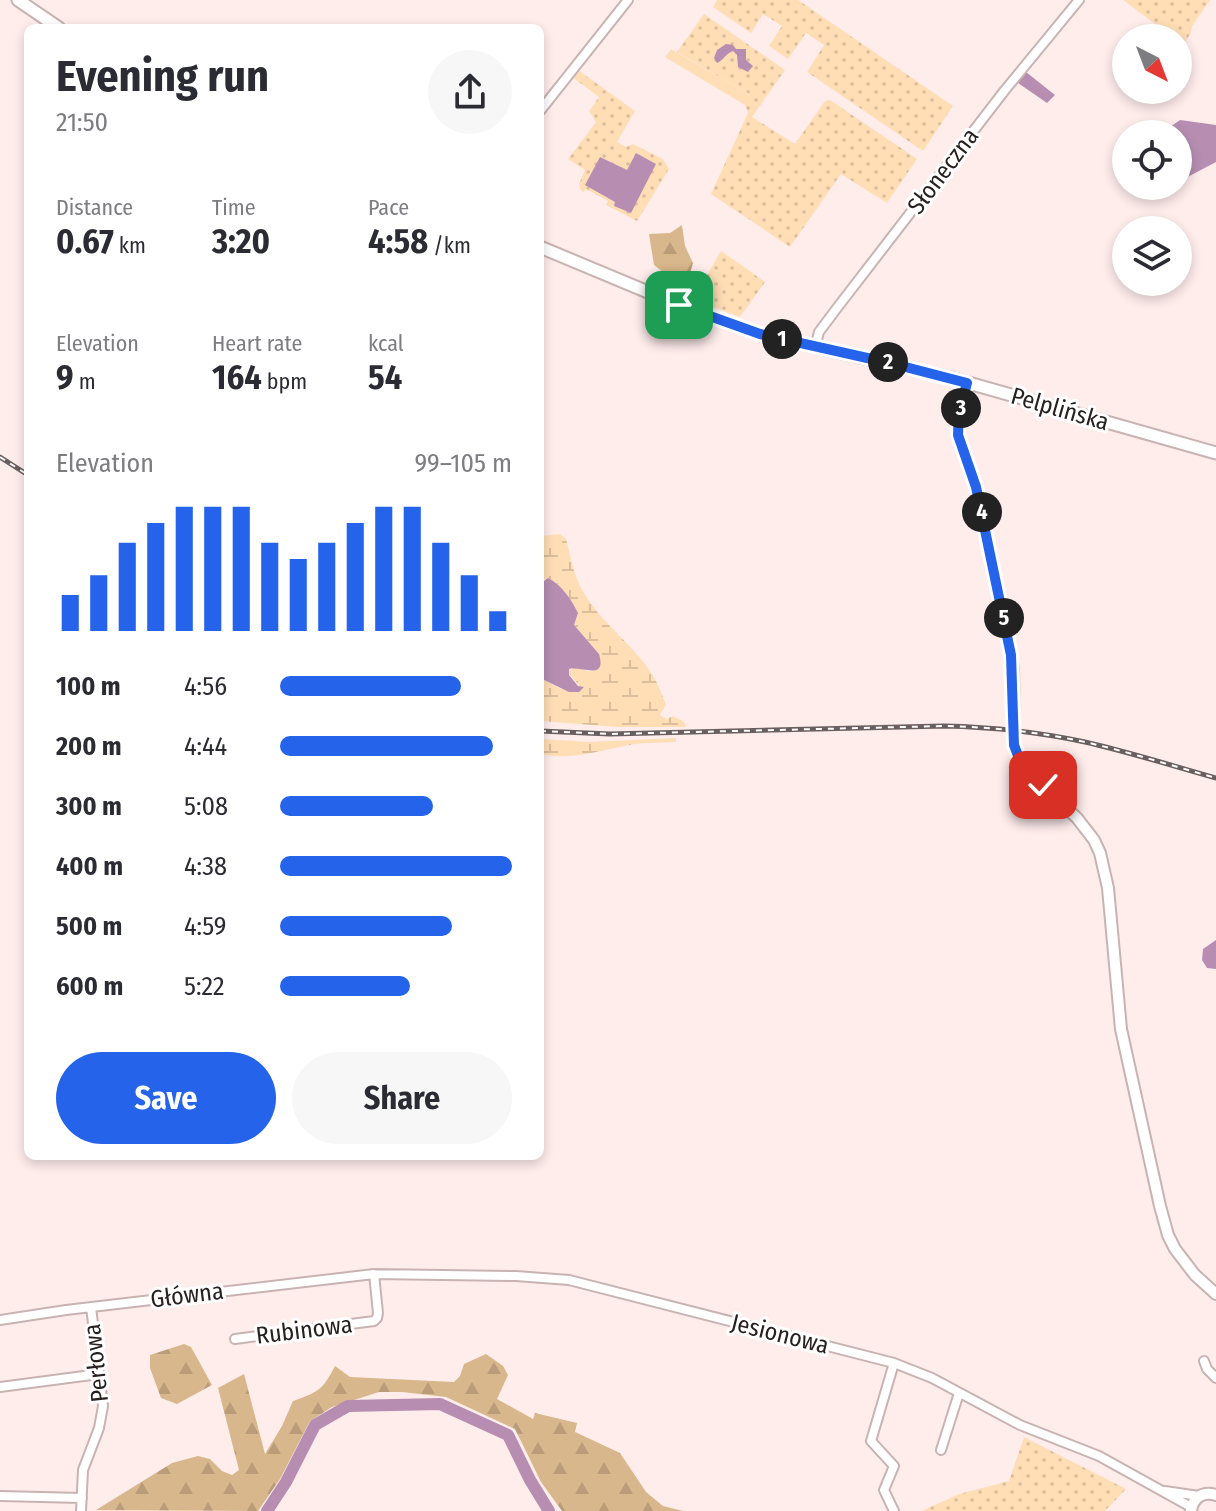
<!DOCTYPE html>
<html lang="en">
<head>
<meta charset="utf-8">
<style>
  :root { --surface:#fff; --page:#f7f7f7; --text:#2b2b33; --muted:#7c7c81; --accent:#2563eb }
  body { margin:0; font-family:"Fira Sans Condensed",sans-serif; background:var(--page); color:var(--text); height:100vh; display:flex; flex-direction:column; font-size:30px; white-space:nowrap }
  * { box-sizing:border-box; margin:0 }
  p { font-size:26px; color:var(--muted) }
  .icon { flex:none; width:44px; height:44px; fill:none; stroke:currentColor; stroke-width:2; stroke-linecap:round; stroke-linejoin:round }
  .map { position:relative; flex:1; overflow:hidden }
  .side { position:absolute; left:24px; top:24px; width:520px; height:1136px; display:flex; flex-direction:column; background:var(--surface); border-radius:12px; box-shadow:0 4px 12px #0003 }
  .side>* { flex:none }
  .needle { width:52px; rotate:138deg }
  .controls { position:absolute; left:1112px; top:24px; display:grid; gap:16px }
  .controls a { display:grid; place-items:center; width:80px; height:80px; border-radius:50%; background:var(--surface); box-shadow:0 4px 12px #0003; font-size:40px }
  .pin { position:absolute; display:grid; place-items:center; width:68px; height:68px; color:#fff; margin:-34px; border-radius:16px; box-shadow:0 4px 12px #0006 }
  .km { position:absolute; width:40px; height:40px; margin:-20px; border-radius:50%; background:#222; color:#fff; font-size:22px; line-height:40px; text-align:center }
  .round { display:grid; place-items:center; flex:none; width:84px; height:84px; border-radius:42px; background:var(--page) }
  .overview { display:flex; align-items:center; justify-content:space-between; height:136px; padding:0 32px }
  h1 { font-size:44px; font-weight:700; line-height:60px }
  .stats { display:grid; grid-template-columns:repeat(3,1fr); gap:12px; height:136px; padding:8px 32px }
  .stats div { display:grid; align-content:center }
  .stats b { font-size:34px; font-weight:700 }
  .stats small { font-size:22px; font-weight:400 }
  .stats p { font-size:22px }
  .chart { height:224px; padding:16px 32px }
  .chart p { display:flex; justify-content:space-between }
  .chart svg { width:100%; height:144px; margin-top:8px; stroke:var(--accent); stroke-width:6 }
  .cta { display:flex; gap:16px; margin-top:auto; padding:16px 32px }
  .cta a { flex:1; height:92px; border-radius:48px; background:var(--accent); color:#fff; font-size:32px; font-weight:700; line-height:92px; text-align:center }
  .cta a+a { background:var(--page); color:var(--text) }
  ul { padding:0 32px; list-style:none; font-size:26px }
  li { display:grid; grid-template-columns:128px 96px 1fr; align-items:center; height:60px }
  li i { height:20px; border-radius:10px; background:var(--accent) }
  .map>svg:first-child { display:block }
  .grass { fill:url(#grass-dots) }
  .forest { fill:url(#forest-firs) }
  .wetland { fill:url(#wetland-marsh) }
  .garden { fill:#ffdeb6 }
  .water { fill:#b78eb2 }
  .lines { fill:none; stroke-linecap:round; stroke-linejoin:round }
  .river { stroke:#b78eb2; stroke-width:12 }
  .minor-casing { stroke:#c8b3b2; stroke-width:12 }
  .tertiary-casing { stroke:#c8b3b2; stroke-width:14 }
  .secondary-casing { stroke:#c8b3b2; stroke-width:15 }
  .minor { stroke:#fff; stroke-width:8 }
  .tertiary { stroke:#fff; stroke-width:10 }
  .secondary { stroke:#fff; stroke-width:11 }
  .rail-casing { stroke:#695f5e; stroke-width:5 }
  .rail { stroke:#fff; stroke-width:2; stroke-dasharray:6; stroke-linecap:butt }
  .route-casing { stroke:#fff; stroke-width:16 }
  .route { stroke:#2563eb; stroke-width:10 }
  .labels { text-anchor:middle; stroke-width:6; stroke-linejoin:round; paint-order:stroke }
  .street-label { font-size:24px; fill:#27201f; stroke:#fff }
</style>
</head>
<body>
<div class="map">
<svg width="1216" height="1511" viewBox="0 0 1216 1511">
  <defs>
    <pattern id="grass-dots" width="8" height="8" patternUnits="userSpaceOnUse" patternTransform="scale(2)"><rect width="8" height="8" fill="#ffdeb6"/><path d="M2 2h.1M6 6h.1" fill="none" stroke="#dbbe9c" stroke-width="1.8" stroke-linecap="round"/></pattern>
    <pattern id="forest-firs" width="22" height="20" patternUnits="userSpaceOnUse" patternTransform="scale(2)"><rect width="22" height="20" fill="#d9b78c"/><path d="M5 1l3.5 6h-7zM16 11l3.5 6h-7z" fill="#ba9d78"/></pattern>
    <pattern id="wetland-marsh" width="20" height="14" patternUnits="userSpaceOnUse" patternTransform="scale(2)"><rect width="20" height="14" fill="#ffdeb6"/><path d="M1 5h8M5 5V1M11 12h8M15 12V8" fill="none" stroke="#dbbe9c"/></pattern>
  </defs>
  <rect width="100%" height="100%" fill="#ffedec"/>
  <path class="grass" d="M717,0H798L953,106L923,151L807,72L824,45L806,33L788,59L769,46L782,26L763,14L751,33L713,7Z
    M1123,0H1210L1192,26L1191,33L1185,42L1173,32L1162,29Z
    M704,14L785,70L752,117L795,144L825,101L830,100L917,159L887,203L841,174L790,247L711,194L748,113L745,105L749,94L677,52Z
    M578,70L635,111L617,142L626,147L633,144L663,159L669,169L637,221L606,205L608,201L586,189L584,192L581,191L579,184L585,170L568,159L596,122L589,111L599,97L572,77Z
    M721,251L765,282L740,317L693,299Z
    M1024,1437L1126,1489L1105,1511H922L959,1494L1009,1481Z"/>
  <path class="forest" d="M682,225L685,246L693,263L689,277H669L654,265L649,234L670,233Z
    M184,1344L191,1347L212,1385L177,1404L161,1398L150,1368V1355Z
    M486,1354L503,1366L508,1375L497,1399L533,1419L535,1413L577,1423L575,1432L620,1453L646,1492L663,1506L683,1511H562L541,1482L515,1429L446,1397L402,1392H379L332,1407L310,1421L280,1479L258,1511L96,1510L172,1463L198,1456L210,1459L222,1471L232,1475L239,1470L218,1388L244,1374L265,1454L282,1426L293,1401C318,1392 322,1391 335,1366L350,1377L454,1382L460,1376L464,1364Z"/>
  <path class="wetland" d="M560,534L566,539C571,557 573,575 584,593C603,626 638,647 656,681C660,689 663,697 666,705L660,714L661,716L667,719L673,716L684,722L686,727H617L540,721V678L561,689L581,688L568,672C576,662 584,673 594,671L599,654L574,625L578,613C571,599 562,585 548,578L543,580L540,584V536Z
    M676,738V742C659,743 641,742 624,746C593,752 572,760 540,754V739L590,742Z"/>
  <path class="garden" d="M671,49L749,94L745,105L665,57Z"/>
  <path class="water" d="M726,44L733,45L736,49H746V60L753,66L748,72L738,67L737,55L733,51C725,54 724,60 717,63L714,58L717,50Z
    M1026,72L1055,95L1047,103L1018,83Z
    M1180,120L1216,125V162L1178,182V134H1160Z
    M636,153L656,164L631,213L614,206L615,202L585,185L600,157L627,170Z
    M548,578C562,585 571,599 578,613L574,625L599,654C607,681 582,666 569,669V675L578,686L584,687L579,692H569L540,678V584Z
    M1216,940V969L1207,968L1202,960L1203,949Z"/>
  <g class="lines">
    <path class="river" d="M267,1511L286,1482L315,1425L348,1406L440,1404L508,1435L530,1480L549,1511"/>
    <defs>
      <path id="minor" d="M540,111L628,0
        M815,347L819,332L837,308L1005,90L1079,0
        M0,1320L66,1310L374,1274L516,1276L569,1280L894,1363L932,1378L1020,1425L1099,1456L1191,1507
        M235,1339L374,1321L377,1318L378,1313L374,1274
        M1204,1361L1207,1369L1216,1378
        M894,1363L871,1441L894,1466L884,1490L894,1511
        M0,1387L99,1374
        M941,1450L959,1393
        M1165,1491L1199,1496
        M0,1496L82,1498
        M81,1511L83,1470L99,1428L103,1406L91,1307"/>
      <path id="tertiary" d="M967,383L959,413L958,435L976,487L1007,632L1013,669L1014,737L1016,752L1020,761L1032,775L1077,818L1094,840L1100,853L1108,888L1121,1029L1160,1206L1168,1235L1175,1249L1195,1275L1216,1294
        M1191,1511C1193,1497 1203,1491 1216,1495"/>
      <path id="secondary" d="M18,0L59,28
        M540,247L679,305L760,334L951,378L1216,453"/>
    </defs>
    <use href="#minor" class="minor-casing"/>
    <use href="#tertiary" class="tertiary-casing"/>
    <use href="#secondary" class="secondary-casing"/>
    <use href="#minor" class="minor"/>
    <use href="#tertiary" class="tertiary"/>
    <use href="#secondary" class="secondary"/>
    <defs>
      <path id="rail" d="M0,457L28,475
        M540,731L610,734L944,726C992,727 1039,732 1085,742C1129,752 1173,766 1216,778"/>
    </defs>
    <use href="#rail" class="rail-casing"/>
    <use href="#rail" class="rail"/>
  </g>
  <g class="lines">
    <defs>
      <path id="route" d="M679,305L760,334L894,364L967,383L959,413L958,435L976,487L1011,655L1014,745L1020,761L1043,785"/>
    </defs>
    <use href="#route" class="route-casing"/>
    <use href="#route" class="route"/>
  </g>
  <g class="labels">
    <g class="street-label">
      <text transform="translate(943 171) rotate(-53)" y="8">Słoneczna</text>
      <text transform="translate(1060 409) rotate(16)" y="8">Pelplińska</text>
      <text transform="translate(187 1295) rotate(-7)" y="8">Główna</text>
      <text transform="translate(304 1330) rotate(-7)" y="8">Rubinowa</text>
      <text transform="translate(780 1334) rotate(14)" y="8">Jesionowa</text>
      <text transform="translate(96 1363) rotate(-96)" y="8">Perłowa</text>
    </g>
  </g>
</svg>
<div class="controls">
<a><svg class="needle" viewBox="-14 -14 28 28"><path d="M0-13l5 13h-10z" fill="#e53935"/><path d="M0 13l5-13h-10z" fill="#7c7c81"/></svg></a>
<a><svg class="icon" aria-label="locate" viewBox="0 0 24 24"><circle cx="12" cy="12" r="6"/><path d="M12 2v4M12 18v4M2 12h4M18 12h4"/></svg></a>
<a><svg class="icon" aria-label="layers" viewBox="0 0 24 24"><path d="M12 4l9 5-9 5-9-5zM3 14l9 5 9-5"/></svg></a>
</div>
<div class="pin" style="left:679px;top:305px;background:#1e9e55"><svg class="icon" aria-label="arrive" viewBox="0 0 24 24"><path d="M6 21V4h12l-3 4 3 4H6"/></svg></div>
<div class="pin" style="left:1043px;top:785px;background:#d93025"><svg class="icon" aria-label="check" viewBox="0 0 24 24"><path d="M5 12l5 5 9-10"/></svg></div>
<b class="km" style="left:782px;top:339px">1</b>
<b class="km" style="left:888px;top:362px">2</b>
<b class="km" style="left:961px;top:408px">3</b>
<b class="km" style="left:982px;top:512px">4</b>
<b class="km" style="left:1004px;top:618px">5</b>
<section class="side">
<div class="overview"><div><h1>Evening run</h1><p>21:50</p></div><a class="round"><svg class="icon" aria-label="share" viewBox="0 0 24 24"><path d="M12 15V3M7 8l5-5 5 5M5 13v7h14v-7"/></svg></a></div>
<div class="stats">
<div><p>Distance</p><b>0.67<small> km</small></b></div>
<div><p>Time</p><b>3:20</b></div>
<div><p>Pace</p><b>4:58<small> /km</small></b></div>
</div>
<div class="stats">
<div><p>Elevation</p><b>9<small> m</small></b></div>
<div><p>Heart rate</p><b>164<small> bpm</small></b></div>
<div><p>kcal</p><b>54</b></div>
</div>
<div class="chart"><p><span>Elevation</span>99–105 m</p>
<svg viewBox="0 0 160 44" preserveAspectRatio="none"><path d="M5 44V33M15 44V27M25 44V17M35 44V11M45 44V6M55 44V6M65 44V6M75 44V17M85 44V22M95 44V17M105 44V11M115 44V6M125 44V6M135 44V17M145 44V27M155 44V38"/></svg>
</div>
<ul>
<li><b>100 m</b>4:56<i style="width:78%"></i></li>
<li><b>200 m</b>4:44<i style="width:92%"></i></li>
<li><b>300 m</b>5:08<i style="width:66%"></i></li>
<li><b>400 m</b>4:38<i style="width:100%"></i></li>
<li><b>500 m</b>4:59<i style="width:74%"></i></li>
<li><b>600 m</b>5:22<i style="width:56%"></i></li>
</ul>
<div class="cta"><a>Save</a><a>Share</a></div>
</section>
</div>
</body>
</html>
